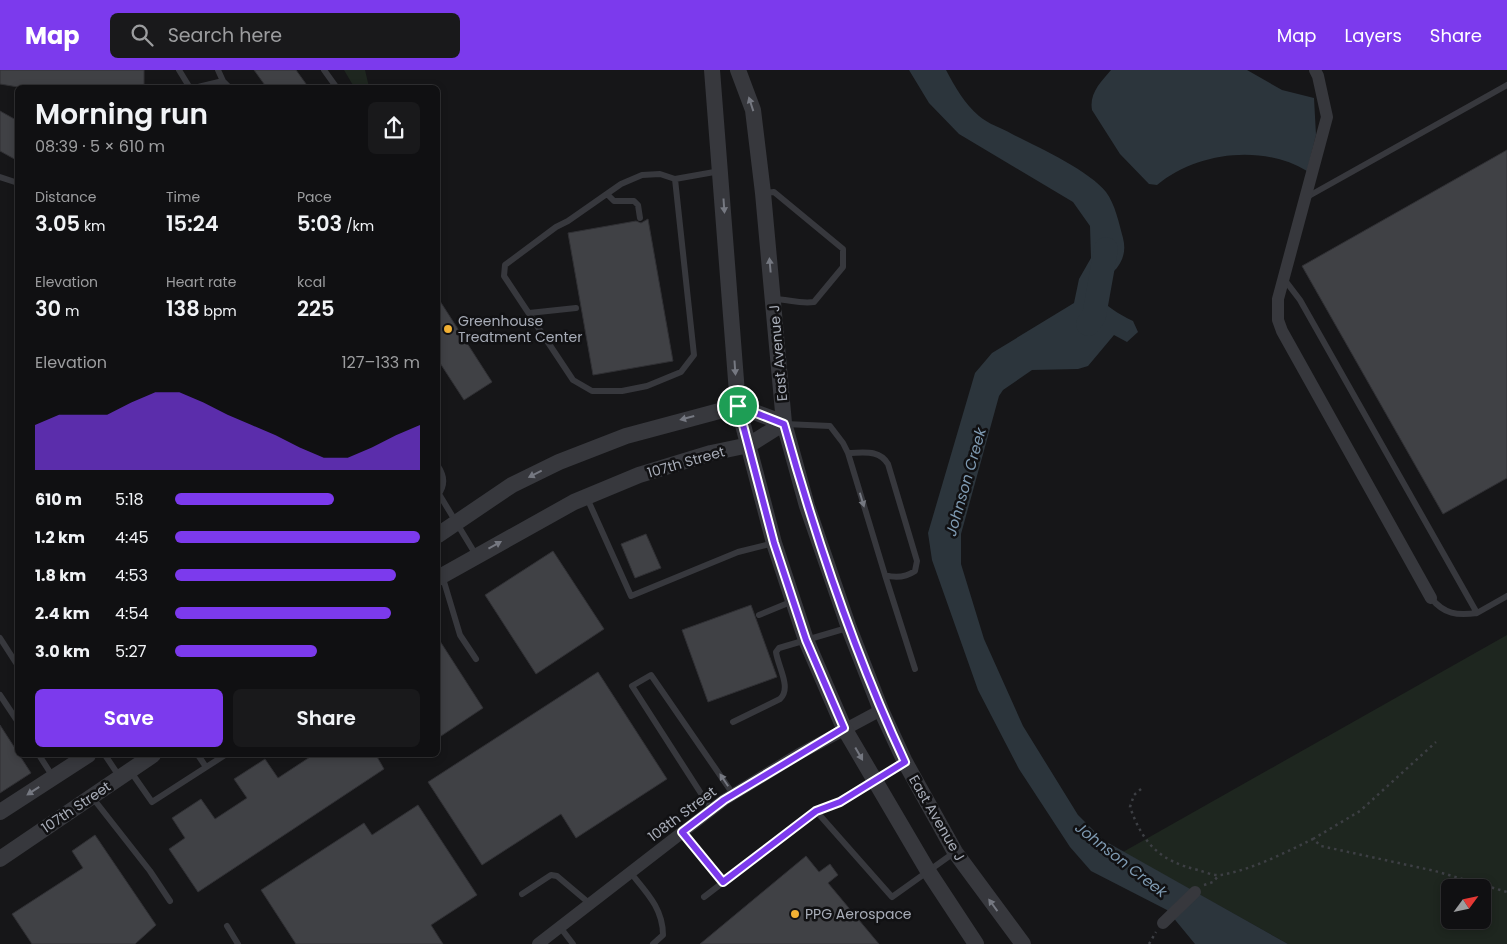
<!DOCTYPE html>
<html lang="en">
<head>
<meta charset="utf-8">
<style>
  :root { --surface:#101012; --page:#19191b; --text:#f1f3f6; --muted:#9c9d9f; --line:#303032; --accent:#7c3aed }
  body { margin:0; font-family:Poppins,sans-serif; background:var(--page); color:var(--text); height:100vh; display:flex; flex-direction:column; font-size:19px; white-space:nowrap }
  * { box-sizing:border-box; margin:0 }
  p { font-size:16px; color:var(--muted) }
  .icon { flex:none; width:28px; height:28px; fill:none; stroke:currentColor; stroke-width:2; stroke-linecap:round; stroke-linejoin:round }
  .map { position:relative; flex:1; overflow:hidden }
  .sheet { position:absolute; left:15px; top:15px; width:425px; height:672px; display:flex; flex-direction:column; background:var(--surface); border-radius:8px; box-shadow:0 2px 8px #0003,0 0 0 1px var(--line) }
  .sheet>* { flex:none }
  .needle { width:32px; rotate:57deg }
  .controls { position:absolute; left:1441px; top:809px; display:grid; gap:10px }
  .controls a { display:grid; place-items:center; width:50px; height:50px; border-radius:8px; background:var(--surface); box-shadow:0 2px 8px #0003,0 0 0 1px var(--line); font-size:25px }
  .pin { position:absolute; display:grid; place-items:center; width:42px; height:42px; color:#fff; margin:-21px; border:2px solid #fff; border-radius:50%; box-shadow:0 1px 5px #0007 }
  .round { display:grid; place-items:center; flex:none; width:52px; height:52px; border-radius:8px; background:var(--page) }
  .summary { display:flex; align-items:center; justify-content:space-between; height:85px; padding:0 20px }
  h1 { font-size:28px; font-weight:600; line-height:38px }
  .figures { display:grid; grid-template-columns:repeat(3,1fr); gap:8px; height:85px; padding:5px 20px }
  .figures div { display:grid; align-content:center }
  .figures b { font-size:21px; font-weight:600 }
  .figures small { font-size:14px; font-weight:400 }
  .figures p { font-size:14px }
  .chart { height:140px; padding:10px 20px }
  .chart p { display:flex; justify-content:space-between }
  .chart svg { width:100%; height:90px; margin-top:5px; fill:var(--accent); opacity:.7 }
  .action { display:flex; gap:10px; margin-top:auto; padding:10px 20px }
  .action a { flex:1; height:58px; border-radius:8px; background:var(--accent); color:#fff; font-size:20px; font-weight:600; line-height:58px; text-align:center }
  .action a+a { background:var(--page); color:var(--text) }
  ul { padding:0 20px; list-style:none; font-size:16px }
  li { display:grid; grid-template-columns:80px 60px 1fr; align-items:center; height:38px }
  li i { height:12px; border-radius:6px; background:var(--accent) }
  header { display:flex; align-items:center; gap:30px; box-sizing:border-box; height:70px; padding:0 25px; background:var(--accent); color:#fff }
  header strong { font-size:24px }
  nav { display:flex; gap:28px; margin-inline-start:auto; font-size:18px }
  .search { width:350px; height:45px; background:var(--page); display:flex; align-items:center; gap:12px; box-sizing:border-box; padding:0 18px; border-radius:8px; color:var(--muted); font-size:19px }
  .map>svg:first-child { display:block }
  .green { fill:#1e261f; fill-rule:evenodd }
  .water { fill:#2c353c }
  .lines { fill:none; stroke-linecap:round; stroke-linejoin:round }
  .river { stroke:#2c353c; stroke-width:24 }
  .building { fill:#404145; stroke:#303034 }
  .path { stroke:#3d3f44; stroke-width:2.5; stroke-dasharray:2.5 4; stroke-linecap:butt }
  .service { stroke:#37383d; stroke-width:6 }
  .minor { stroke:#37383d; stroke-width:12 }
  .tertiary { stroke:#37383d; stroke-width:16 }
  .oneway { fill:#757881 }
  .route-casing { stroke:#fff; stroke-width:10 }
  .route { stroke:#7c3aed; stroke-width:6 }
  .poi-dot { fill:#f2b134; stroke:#111113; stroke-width:2 }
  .labels { text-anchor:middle; stroke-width:5; stroke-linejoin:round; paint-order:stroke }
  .poi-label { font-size:14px; fill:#a8adb8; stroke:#111113; text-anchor:start }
  .street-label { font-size:14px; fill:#a8adb8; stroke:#111113 }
  .water-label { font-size:15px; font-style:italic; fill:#7f9bb3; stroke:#111113 }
</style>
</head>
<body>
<header>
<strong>Map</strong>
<div class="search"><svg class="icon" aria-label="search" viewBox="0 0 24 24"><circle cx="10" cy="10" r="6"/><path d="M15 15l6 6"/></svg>Search here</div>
<nav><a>Map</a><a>Layers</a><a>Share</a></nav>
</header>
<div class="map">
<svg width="1507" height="874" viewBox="0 0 1507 874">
  <rect width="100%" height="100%" fill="#161618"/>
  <path class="green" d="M344,0H365L369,17H354Z
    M1507,565V874H1288L1123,782ZM1450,818H1482V850H1450Z"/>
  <path class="water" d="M909,0H946C955,17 964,33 979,46C988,54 1002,58 1012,64C1036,76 1090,101 1106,122C1115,134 1119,153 1123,168C1129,191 1113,206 1094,214C1098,233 1117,243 1133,251L1138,262L1127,272L1114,265L1088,296L1078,299L1032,300L1003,320L999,326L961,464V494L984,569L1023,656L1078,745L1103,770L1288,874H1195L1167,840L1091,801L1070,777L1019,699L978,620L932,490L928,463L975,303L992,283L1074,233L1079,209L1091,188L1090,156L1073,132L959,64L929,33Z
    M1111,0H1247L1282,20L1314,28L1316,65L1307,101C1262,74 1197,82 1157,115L1149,114L1120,84L1092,40C1089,23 1101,12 1111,0Z"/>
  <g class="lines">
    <path class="river" d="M1088,254L1094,246L1106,179"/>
  </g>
  <path class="building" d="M0,0H144V18H24L0,14Z
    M254,0H296L309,18H267Z
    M0,41L18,51V91L0,81Z
    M1507,80V408L1443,444L1302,196Z
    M648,149L673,291L593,305L568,163L636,151L641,153Z
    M438,228L492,312L464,330L438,290Z
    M646,464L661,498L635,508L621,474Z
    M553,481L604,559L536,604L485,525Z
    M751,535L777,607L708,632L682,560Z
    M438,568L483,638L438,668Z
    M598,602L667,709L576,768L561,744L482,795L428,712Z
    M0,655L31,703L0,723Z
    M313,685H376L384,699L198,822L169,779L185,768L172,748L201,729L215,749L247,728L234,709L265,689L278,708Z
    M418,735L477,825L431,855L443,874H296L261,820L364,753L372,765Z
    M95,765L156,855L135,874H32L12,844L83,798L72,781Z
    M806,786L819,802L830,794L838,805L828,813L879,874H700Z"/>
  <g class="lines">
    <path class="path" d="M1141,719L1134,725L1130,737C1143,774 1160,791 1198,800C1205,802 1214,806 1221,805C1254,799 1284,783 1313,769L1321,776L1435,801L1507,822
      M1313,769L1360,741L1436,672
      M1204,815L1213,812L1219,805
      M1149,874L1156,862"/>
    <path class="service" d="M179,0L190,18
      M218,0L223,11
      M324,0L337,18
      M194,18L223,11L230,18
      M0,107L18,113
      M675,109L694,285L681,302L647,316L622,321H592L573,310L504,206L505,195L556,157L568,151L621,114L642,105L660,104L675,109L720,101
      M764,123L774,122L843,179V197L814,232C798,234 788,229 773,229
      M607,124L614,131H634L638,135L640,148
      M1307,127L1507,15
      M1284,209L1300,230L1477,543C1457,546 1444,544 1431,528
      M529,243L576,238
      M785,354L830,356L843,373L848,383L885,505C895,508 906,507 915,501L917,491L888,394C879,379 863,383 848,383
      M438,396C445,407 445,415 438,425
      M439,424L476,485
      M587,428L631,526L738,482L774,473
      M438,498L442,505L460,565L476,589
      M885,505L915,599
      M1477,543L1507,526
      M759,545L793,531
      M0,568L18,596
      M0,625L18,652
      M733,652L780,629C792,618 778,597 776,582L779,578L847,558
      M39,685L53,707
      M105,685L119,706
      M198,685L206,697
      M131,702L152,732L225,685
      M92,727L150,801L170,831
      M711,739L632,616L651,605L733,724
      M816,741L892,827L955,782
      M681,762L723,812
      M630,802C646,822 663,838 663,865L653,874
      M522,824L551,805L557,806L589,833
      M704,827L816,741L840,732L904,692
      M227,856L238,874
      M560,857L573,874"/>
    <path class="minor" d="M1315,0L1318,6L1327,47L1278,229V250L1282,261L1431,528
      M1163,853L1195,822
      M538,874L724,730L799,684L881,640"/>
    <path class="tertiary" d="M712,0L738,336L774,473L806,570L844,658L928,801L976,874
      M738,0L753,40L763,123L784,353L807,436L849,558L881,640L905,692L955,782L1023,874
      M438,465L512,415L559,392L626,366L738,336L784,353
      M438,508L574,432L639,405L711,383L749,375L784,353
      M0,742L88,685
      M0,789L153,685"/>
  </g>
  <defs><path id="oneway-solid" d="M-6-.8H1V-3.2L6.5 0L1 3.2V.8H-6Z" transform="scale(1.25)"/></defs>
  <g class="oneway">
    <use href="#oneway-solid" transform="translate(751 34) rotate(-108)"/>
    <use href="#oneway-solid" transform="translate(724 136) rotate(86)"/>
    <use href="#oneway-solid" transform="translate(770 195) rotate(-95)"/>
    <use href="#oneway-solid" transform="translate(735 298) rotate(86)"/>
    <use href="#oneway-solid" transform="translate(687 348) rotate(165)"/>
    <use href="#oneway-solid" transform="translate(535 404) rotate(153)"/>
    <use href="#oneway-solid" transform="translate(862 430) rotate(73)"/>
    <use href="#oneway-solid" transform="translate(495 475) rotate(-29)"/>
    <use href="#oneway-solid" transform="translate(859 684) rotate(60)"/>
    <use href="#oneway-solid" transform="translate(724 710) rotate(-124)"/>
    <use href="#oneway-solid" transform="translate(33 721) rotate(147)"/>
    <use href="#oneway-solid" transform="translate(993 835) rotate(-126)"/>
  </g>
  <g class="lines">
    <defs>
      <path id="route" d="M738,336L784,354C816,469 854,583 905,692L840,732L816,741L723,812L682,762L724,730L844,658L806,570L774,473Z"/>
    </defs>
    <use href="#route" class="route-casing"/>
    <use href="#route" class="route"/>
  </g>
  <g class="poi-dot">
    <circle cx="448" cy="259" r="5"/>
    <circle cx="795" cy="844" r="5"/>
  </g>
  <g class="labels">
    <g class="poi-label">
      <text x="458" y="256">Greenhouse<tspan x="458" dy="16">Treatment Center</tspan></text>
      <text x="805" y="849">PPG Aerospace</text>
    </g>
    <g class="street-label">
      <text transform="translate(778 283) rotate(-95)" y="5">East Avenue J</text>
      <text transform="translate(686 392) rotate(-16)" y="5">107th Street</text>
      <text transform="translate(76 737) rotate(-34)" y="5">107th Street</text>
      <text transform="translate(682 744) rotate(-37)" y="5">108th Street</text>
      <text transform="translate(937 748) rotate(60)" y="5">East Avenue J</text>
    </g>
    <g class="water-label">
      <text transform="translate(966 412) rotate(-74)" y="5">Johnson Creek</text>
      <text transform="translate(1121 790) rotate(38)" y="5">Johnson Creek</text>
    </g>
  </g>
</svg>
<div class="controls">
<a><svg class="needle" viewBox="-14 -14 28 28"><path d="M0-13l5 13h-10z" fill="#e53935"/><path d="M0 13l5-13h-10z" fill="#9c9d9f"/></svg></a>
</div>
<div class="pin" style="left:738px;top:336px;background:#1e9e55"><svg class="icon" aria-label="arrive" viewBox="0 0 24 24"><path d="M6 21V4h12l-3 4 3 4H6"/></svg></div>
<section class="sheet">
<div class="summary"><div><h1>Morning run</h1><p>08:39 · 5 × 610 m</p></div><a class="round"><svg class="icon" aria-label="share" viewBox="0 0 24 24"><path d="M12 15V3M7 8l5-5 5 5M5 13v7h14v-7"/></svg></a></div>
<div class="figures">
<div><p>Distance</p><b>3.05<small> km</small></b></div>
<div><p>Time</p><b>15:24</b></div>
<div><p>Pace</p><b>5:03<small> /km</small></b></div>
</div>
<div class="figures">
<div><p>Elevation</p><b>30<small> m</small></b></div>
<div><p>Heart rate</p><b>138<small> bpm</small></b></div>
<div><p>kcal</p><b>225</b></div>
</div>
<div class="chart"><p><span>Elevation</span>127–133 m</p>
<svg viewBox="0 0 160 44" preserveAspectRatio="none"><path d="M0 44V22L10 17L20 17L30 17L40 11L50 6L60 6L70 11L80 17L90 22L100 27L110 33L120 38L130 38L140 33L150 27L160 22V44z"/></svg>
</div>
<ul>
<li><b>610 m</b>5:18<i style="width:65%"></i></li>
<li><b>1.2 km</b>4:45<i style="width:100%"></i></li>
<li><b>1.8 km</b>4:53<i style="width:90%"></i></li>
<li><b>2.4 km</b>4:54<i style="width:88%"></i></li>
<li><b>3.0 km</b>5:27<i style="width:58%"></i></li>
</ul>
<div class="action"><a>Save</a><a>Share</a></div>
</section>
</div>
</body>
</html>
